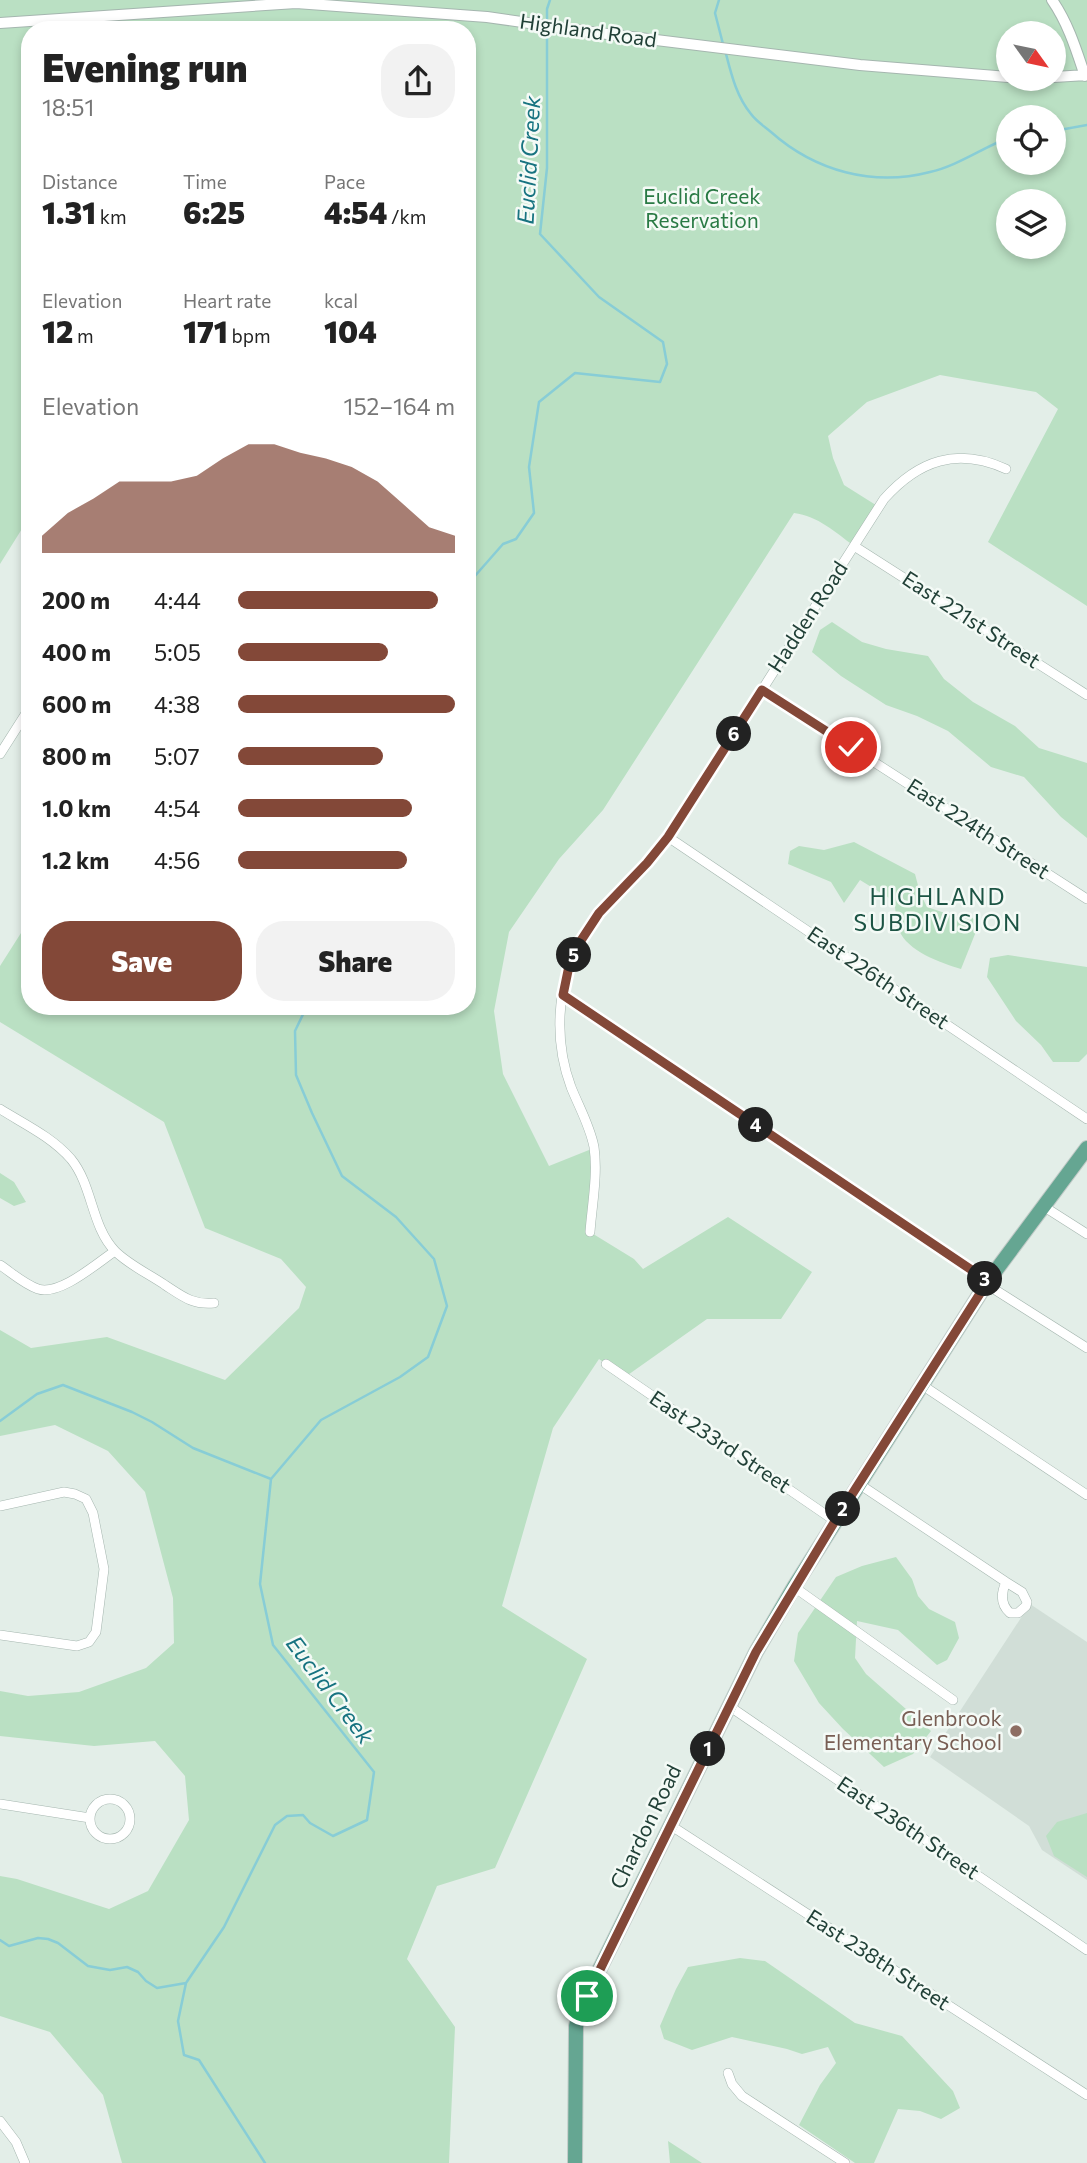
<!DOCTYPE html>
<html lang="en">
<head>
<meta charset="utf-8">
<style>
  :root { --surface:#fff; --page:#f2f2f2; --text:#222; --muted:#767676; --accent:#834838 }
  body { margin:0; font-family:Commissioner,sans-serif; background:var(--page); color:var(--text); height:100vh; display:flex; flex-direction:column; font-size:26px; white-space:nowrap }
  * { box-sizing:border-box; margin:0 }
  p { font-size:23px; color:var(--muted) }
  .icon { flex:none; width:38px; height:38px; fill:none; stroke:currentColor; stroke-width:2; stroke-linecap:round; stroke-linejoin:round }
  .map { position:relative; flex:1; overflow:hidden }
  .sheet { position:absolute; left:21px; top:21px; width:455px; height:994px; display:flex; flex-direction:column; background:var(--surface); border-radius:28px; box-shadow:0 4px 10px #0003 }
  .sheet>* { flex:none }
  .needle { width:46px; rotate:123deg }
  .fabs { position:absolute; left:996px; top:21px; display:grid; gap:14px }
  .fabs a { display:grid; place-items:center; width:70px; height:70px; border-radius:50%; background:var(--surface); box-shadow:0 4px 10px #0003; font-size:35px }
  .pin { position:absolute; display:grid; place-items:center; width:60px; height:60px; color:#fff; margin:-30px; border:4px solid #fff; border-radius:50%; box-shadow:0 2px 7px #0007 }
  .km { position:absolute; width:35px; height:35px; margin:-18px; border-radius:50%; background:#222; color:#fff; font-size:19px; line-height:35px; text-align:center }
  .round { display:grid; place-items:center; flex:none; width:74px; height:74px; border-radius:28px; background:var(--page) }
  .summary { display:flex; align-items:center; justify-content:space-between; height:119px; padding:0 21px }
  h1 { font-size:38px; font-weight:800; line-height:52px }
  .metrics { display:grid; grid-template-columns:repeat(3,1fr); gap:10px; height:119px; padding:7px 21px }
  .metrics div { display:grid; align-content:center }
  .metrics b { font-size:30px; font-weight:800 }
  .metrics small { font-size:19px; font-weight:400 }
  .metrics p { font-size:19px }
  .chart { height:196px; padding:14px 21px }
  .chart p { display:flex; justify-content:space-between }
  .chart svg { width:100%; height:126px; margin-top:7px; fill:var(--accent); opacity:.7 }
  .button { display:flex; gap:14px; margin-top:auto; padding:14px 21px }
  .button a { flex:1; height:80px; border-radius:28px; background:var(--accent); color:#fff; font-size:28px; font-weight:800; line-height:80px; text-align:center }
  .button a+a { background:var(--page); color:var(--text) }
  ul { padding:0 21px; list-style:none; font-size:23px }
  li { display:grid; grid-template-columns:112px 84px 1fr; align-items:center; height:52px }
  li i { height:18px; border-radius:9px; background:var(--accent) }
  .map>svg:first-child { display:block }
  .built { fill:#d1ded7 }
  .green { fill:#bae0c3; fill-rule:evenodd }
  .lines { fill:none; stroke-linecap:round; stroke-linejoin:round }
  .stream { stroke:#88cdd6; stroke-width:2.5 }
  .minor-casing { stroke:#a5b6af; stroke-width:10 }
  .tertiary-casing { stroke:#a5b6af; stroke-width:12 }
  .primary-casing { stroke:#c1cac7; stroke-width:16 }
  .minor { stroke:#fff; stroke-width:9 }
  .tertiary { stroke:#fff; stroke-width:10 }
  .primary { stroke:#65a692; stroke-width:14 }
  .route-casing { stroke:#fff; stroke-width:14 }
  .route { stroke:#834838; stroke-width:9 }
  .education-dot { fill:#8d6e63; stroke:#f4faf6; stroke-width:2.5 }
  .labels { text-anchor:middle; stroke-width:5; stroke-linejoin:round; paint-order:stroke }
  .street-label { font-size:21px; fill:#214037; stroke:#f4faf6 }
  .park-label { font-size:21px; fill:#297a44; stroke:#f4faf6 }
  .education-label { font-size:21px; fill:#785e54; stroke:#f4faf6; text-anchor:end }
  .water-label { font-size:23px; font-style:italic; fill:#177380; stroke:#f4faf6 }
  .neighbourhood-label { font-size:23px; letter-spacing:2px; fill:#1c5444; stroke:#f4faf6 }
</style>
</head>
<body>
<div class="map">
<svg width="1087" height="2163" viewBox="0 0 1087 2163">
  <rect width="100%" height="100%" fill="#e3eee8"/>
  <path class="built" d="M1030,1604L1087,1642V1880L1042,1850L1029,1826L930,1757Z"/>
  <path class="green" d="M0,0H1087V606L988,542L1058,409L1036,392L940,375L867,402L828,436L833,458L844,485L879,507L854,546C835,532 818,516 794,513L603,810L559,859L509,932L494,1011L503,1074L549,1166L594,1148L590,1232L634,1259L643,1269L728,1217L812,1272L781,1319H707L625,1377L599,1359L553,1428L502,1606L587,1659L495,1868L437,1886L407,1959L455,2027L449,2163H122L103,2095L50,2032L0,2016V1876L17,1879L109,1909L148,1891L189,1820L185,1776L155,1741L94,1746L0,1736V1691L28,1696L79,1692L146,1668L174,1643L173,1598L145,1492L108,1451L55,1425L0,1436V1330L31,1348L107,1337L225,1380L299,1308L306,1287L281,1259L205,1228L164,1122L0,1022V966L21,933L30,927V1006H467V30H30V516L0,564ZM1008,33H1054V79H1008ZM1008,117H1054V163H1008ZM1008,201H1054V247H1008Z
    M832,622L862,642L886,649L928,656L944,679L973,702L1015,726L1039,748L1087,763V838L1061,817L1024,777L991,767L948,731L917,716L886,705L841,676L812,652L820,630Z
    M854,842L915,874L920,893L927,907L957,917L969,915L979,924L961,969C941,963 907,951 899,930C896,921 896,911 894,901L860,880L844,903L831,882L788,864L790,851L799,846L824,850Z
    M1008,955L1087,967V1054L1079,1062H1053L1041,1045L1016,1021L987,977L990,958Z
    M0,1173L14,1182L26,1202L14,1206L0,1198Z
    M896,1557L912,1579L918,1596L929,1609L955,1622L959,1638L947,1660L937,1665L898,1630L857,1621L855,1658L866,1674L931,1731L913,1754L884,1767L843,1729L819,1703L794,1661L798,1633L836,1577L862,1566Z
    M1087,1813V1877L1054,1856L1046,1836L1057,1822Z
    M740,1958L765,1961L855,2023L902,2036L953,2091L960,2108L941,2119L920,2111L898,2109L874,2163H855L799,2125L820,2085L836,2063L828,2047L802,2054L787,2049L732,2037L692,2050L664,2039L660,2026L676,1989L688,1967Z
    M668,2141L702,2163H670Z"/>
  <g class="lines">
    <path class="stream" d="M719,0L715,13L723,44
      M547,21V9L550,0
      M725,50C731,73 736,96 751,114C756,121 764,126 771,132C815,171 873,187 930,172C957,166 982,148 1008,138
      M1054,131L1087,125
      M467,585L503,544L516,539L534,513L529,467L539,402L575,373L660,382L667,364L663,342L599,297L540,234L547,168V28
      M0,1421L37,1394L63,1385L132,1412L152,1422L193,1448L271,1479
      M0,1940L9,1946L38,1938L48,1939L58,1943L88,1966L110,1970L127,1967L138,1972L146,1981L157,1988L186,1983
      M265,2163L199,2060L184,2055L178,2021L186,1983L224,1927L275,1825L287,1816L303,1815L310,1823L333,1836L367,1820L374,1772L273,1645L260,1584L271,1479L321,1420L400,1377L428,1357L447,1306L434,1259L396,1217L342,1176L312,1113L296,1075L295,1031L307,1006"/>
    <defs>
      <path id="minor" d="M854,546L1087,695
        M762,690L1087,899
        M0,754L30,707
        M668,837L1087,1119
        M563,995L988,1281
        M0,1109C24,1124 52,1137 71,1159C93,1186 91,1226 115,1251C129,1265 149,1274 165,1285C182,1296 192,1305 214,1303
        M1043,1206L1087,1234
        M590,1232C592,1205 598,1174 594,1147C590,1126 579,1107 571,1087C554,1041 556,987 580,943C602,902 639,873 668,837L884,499C919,460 957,447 1006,469
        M0,1265C12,1273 24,1284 38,1289C60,1296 97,1263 115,1251
        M986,1284L1087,1348
        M606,1364L835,1521
        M922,1385L1087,1495
        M859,1484L1006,1582L1022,1592L1027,1602L1026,1606L1018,1613H1010C1000,1604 1001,1593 1006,1582
        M0,1506L64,1492L75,1494L86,1499L93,1513L104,1569L96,1632L89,1642L77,1646L0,1635
        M794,1587L953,1700
        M729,1706L1087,1950
        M90 1819a20 20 0 1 1 40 0a20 20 0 1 1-40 0Z
        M0,1804L90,1818
        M670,1825L1087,2095
        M728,2073L732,2084L742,2096L845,2163
        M0,2121L16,2142L25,2163"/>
      <path id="tertiary" d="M1052,0C1068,23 1076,49 1085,76
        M0,23L296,3L487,17L591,32L860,65L1008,77
        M1054,77L1087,75"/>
      <path id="primary" d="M575,2163L576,2026L581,2007L756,1652L794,1587L988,1281L1087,1148"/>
    </defs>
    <use href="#minor" class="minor-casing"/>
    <use href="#tertiary" class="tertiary-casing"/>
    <use href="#primary" class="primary-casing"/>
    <use href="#minor" class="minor"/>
    <use href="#tertiary" class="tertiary"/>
    <use href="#primary" class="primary"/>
  </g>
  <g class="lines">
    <defs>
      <path id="route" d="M587,1996L756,1652L835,1521L988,1281L563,995L569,966L580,942L599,913L647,863L668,837L762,690L851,747"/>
    </defs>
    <use href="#route" class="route-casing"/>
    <use href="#route" class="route"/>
  </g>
  <circle class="education-dot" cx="1016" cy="1731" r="7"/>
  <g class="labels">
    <g class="street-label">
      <text transform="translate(588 31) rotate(8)" y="7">Highland Road</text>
      <text transform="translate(808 617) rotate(-57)" y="7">Hadden Road</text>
      <text transform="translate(971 620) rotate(33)" y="7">East 221st Street</text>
      <text transform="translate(978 829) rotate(33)" y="7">East 224th Street</text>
      <text transform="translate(878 978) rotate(34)" y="7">East 226th Street</text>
      <text transform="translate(720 1442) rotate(34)" y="7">East 233rd Street</text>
      <text transform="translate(646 1827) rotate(-64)" y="7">Chardon Road</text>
      <text transform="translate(908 1828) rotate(34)" y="7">East 236th Street</text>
      <text transform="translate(878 1960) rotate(33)" y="7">East 238th Street</text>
    </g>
    <g class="park-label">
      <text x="702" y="204">Euclid Creek<tspan x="702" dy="24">Reservation</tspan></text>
    </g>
    <g class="education-label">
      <text x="1002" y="1726">Glenbrook<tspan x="1002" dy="24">Elementary School</tspan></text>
    </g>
    <g class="water-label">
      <text transform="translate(529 160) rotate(-87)" y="8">Euclid Creek</text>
      <text transform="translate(330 1690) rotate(53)" y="8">Euclid Creek</text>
    </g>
    <g class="neighbourhood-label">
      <text x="938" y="905">HIGHLAND<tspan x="938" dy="26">SUBDIVISION</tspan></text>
    </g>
  </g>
</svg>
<div class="fabs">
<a><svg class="needle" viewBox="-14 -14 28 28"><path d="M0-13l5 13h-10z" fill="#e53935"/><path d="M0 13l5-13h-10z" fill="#767676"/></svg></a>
<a><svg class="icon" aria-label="locate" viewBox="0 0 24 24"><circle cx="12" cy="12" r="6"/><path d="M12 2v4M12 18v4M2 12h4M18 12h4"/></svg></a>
<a><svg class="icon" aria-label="layers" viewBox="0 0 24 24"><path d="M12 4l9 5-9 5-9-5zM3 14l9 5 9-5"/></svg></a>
</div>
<div class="pin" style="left:587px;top:1996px;background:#1e9e55"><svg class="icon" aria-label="arrive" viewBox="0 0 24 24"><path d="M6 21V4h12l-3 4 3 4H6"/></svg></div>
<div class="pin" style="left:851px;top:747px;background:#d93025"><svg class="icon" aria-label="check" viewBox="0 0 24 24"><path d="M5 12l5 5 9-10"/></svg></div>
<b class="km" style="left:708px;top:1749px">1</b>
<b class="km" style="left:843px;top:1509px">2</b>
<b class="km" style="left:985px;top:1279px">3</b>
<b class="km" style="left:756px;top:1125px">4</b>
<b class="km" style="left:574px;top:955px">5</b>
<b class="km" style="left:734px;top:734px">6</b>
<section class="sheet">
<div class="summary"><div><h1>Evening run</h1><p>18:51</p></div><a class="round"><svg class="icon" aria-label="share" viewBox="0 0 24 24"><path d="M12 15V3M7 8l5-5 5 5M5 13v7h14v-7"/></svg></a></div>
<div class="metrics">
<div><p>Distance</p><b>1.31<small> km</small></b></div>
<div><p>Time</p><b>6:25</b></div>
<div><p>Pace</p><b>4:54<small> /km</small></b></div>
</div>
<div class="metrics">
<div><p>Elevation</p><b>12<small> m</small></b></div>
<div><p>Heart rate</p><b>171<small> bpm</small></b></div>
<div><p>kcal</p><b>104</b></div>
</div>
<div class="chart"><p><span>Elevation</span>152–164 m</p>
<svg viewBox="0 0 160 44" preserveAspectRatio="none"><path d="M0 44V38L10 30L20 25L30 19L40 19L50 19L60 17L70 11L80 6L90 6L100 9L110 11L120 14L130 19L140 27L150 35L160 38V44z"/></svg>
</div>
<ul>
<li><b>200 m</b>4:44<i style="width:92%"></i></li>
<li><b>400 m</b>5:05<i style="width:69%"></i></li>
<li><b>600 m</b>4:38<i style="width:100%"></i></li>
<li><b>800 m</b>5:07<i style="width:67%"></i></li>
<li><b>1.0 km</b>4:54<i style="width:80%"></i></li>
<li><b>1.2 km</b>4:56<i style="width:78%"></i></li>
</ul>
<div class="button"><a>Save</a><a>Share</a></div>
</section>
</div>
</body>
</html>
